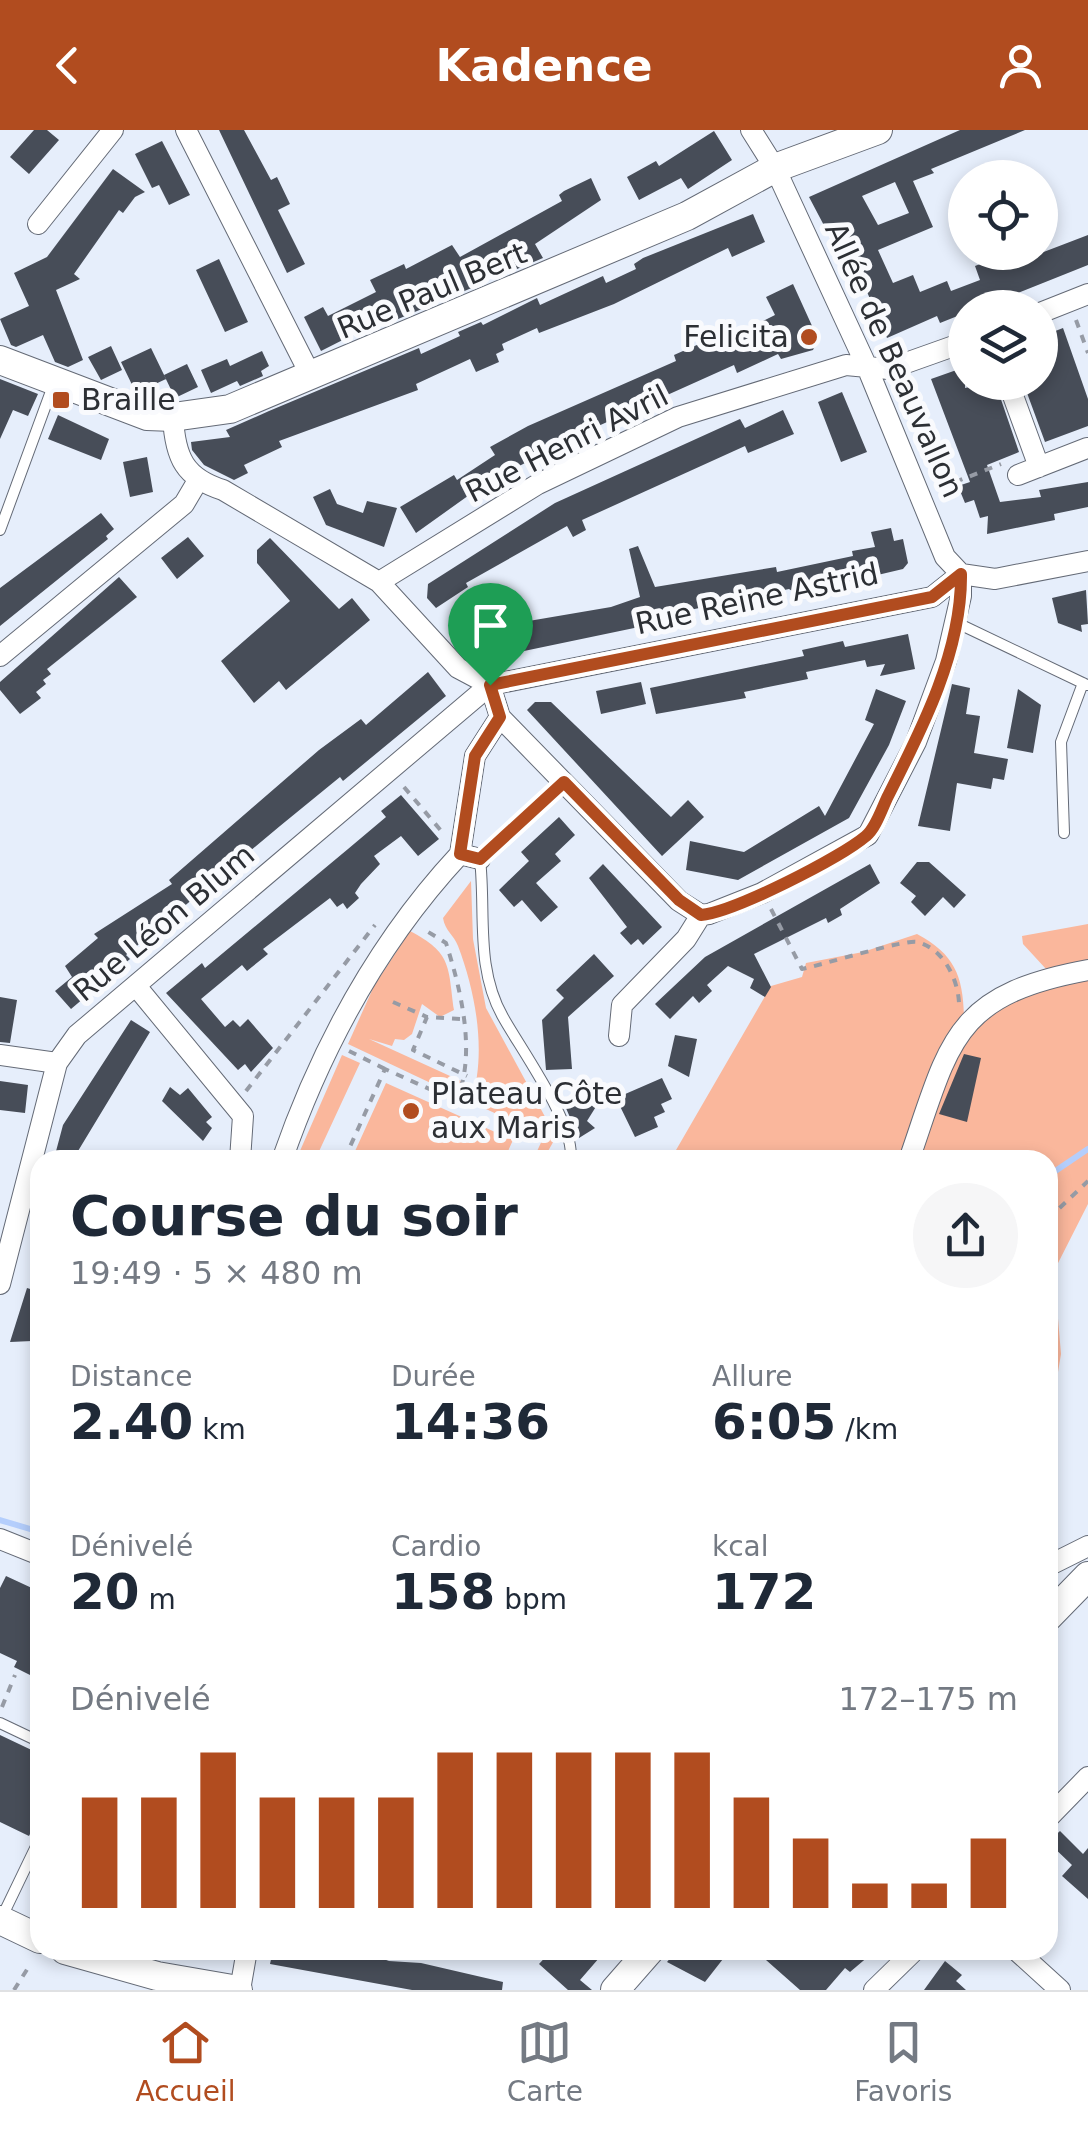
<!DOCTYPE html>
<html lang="fr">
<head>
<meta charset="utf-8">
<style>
  :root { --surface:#fff; --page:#f6f6f7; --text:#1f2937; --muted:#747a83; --line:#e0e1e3; --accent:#b14c1f }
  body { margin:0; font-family:"DejaVu Sans",sans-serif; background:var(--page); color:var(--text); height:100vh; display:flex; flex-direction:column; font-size:38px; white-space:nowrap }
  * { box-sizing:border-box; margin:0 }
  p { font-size:32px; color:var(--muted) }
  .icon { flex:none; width:55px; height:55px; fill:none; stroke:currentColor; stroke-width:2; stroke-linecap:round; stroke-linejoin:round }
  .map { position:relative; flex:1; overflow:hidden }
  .side { position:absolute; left:30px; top:1020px; width:1028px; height:810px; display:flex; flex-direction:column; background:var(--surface); border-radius:30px; box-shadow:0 5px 15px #0003 }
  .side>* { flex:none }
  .buttons { position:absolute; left:948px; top:30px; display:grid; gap:20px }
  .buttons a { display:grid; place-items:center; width:110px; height:110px; border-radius:50%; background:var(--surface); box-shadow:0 5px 15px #0003; font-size:50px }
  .pin { position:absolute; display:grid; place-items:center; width:85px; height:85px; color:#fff; margin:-102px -42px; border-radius:50% 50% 50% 0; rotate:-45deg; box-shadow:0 0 10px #0007 }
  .pin .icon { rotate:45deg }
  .round { display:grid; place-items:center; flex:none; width:105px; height:105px; border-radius:52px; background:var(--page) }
  .overview { display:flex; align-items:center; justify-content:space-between; height:170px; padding:0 40px }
  h1 { font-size:55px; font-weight:600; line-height:75px }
  .figures { display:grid; grid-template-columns:repeat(3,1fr); gap:15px; height:170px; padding:10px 40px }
  .figures div { display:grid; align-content:center }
  .figures b { font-size:50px; font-weight:600 }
  .figures small { font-size:28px; font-weight:400 }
  .figures p { font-size:28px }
  .chart { height:280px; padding:20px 40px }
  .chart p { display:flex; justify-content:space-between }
  .chart svg { width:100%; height:180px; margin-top:10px; stroke:var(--accent); stroke-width:6 }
  header { display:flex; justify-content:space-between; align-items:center; height:130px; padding:0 40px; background:var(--accent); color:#fff; font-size:45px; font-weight:600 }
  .tab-bar { display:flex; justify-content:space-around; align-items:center; height:140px; border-top:2px solid var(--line); background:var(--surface); font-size:28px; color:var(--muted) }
  .tab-bar a { display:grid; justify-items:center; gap:5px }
  .tab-bar .selected { color:var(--accent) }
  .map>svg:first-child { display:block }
  .green { fill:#fab79c }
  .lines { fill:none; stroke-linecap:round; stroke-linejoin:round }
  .stream { stroke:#b4cefc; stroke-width:6 }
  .building { fill:#474d58; fill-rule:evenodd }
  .lane-casing { stroke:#646a76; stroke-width:12 }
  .street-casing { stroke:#646a76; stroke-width:22 }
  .secondary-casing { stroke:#646a76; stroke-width:30 }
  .path { stroke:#969ba5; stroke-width:4; stroke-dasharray:8 8; stroke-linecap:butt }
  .lane { stroke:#fff; stroke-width:10 }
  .street { stroke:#fff; stroke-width:20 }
  .secondary { stroke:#fff; stroke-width:28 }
  .route-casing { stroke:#fff; stroke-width:20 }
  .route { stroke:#b14c1f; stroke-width:12 }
  .poi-dot { fill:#b14c1f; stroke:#f9fafd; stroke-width:4 }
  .labels { text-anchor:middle; stroke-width:10; stroke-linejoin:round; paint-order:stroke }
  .street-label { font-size:30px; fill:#2c2f34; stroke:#f9fafd }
  .poi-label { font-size:30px; fill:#2c2f34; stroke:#f9fafd; text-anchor:start }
</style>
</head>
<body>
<header><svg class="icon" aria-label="back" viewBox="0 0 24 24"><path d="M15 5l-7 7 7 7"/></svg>Kadence<svg class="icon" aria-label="person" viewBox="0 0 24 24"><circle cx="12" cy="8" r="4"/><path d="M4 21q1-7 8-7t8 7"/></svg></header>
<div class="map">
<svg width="1088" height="1860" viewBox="0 0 1088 1860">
  <rect width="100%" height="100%" fill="#e6eefb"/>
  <path class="green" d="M471,751L473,809L486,878L556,1007L543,1030H533L544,1006L471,972C487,924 476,863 458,816C454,805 445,801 443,788Z
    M1088,794V1074L1054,1141L1061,1224L1048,1302V1030L672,1027L771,856L802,847L806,833L863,822L917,804C954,824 963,845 964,886L1003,858L1046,839L1023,814L1022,806Z
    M410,801C452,823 448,836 454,880L440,887L422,874L412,904L404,910L395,909L392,916L369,909L461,951L454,964L348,914L374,856Z
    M342,925L360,933L315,1030H296Z
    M386,953L513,1010L504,1030H351Z"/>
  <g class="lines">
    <path class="stream" d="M1048,1046L1088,1019
      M0,1390L40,1402"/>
  </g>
  <path class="building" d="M34,0H47L59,10L29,44L10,27Z
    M219,0H244L271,50L277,47L290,74L278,80L305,134L287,143Z
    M960,0H1025L931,39L934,43L913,51L933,97L878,120L893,153L913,145L920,162L947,151L951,161L980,150L975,136L1003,125L1007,136L1088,105V135L980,178H965V183L940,193L937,186L887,208L848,118L838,122L809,67ZM895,52L909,83L878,95L862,66Z
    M714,1L732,30L688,59L681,48L639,70L627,47L656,31L659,36Z
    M162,11L190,65L169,75L159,55L152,58L135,24Z
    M113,39L145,62L135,67L123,83L119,80L74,144L80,149L56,160L83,230L68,237L55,232L43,205L16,217L11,215L0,189L29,176L14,143L47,127Z
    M591,48L601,70L535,114L543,128L517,139L515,134L474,157L391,192L388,187L321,221L304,187L323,177L328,186L376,162L370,150L404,134L406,139L452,115L460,127L562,71L559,65L564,61Z
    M753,84L765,112L732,127L728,118L614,174L539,203L537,198L502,214L504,220L496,224L499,232L476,242L470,229L416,254L418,260L279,311L282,317L244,335L248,343L234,350L204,335L192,320L191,312L230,307L226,300L269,281L419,218L421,224L460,206L458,202L481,192L483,195L537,168L540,175L603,146L606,153L636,139L634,134L643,128Z
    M219,129L248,192L225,202L196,140Z
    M793,154L818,209L813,220L781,229L778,224L737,243L734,235L527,328L529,331L486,353L416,403L400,377L454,345L457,350L495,325L490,317L528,296L676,231L674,225L692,217L707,211L711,220L757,200L755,195L775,185L766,167Z
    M1063,198L1088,269V296L1045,312L1023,252H1040V207Z
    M111,216L122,240L101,250L88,227Z
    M151,218L166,249L136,263L121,232Z
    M262,221L269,236L261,241L263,246L240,256L237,251L211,263L201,240L227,229L230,236Z
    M187,234L198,257L175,268L164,245Z
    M965,237V258L995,252L1019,322L987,335L1000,372L1041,367L1039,360L1088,352V377L1054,384L1055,390L987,404L988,386L980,388L974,370L965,373L958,356L970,352L931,249Z
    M0,249L38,264L28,286L13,280L0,309Z
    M842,262L867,322L841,332L818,272Z
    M783,280L794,304L748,323L745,316L582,390L586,400L573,407L567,396L466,453L468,457L436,478L427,468L428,454L555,373L740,289L745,298Z
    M58,285L109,309L101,330L48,309Z
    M147,327L153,362L130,367L123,332Z
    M330,359L337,374L363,383L367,371L397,378L384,417L326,395L313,367Z
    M101,383L114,399L106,406L108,409L0,496V458Z
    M891,398L894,411L903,409L908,433L903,439L797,464L789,459L638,491L639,497L524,521L517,493L611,477L640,467L629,419L638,416L655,457L776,437L777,442L853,426L852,421L875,417L871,402Z
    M188,407L204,426L177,449L161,428Z
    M270,408L339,479L352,468L370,490L286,560L279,551L254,573L221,531L290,471L257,433V420Z
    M119,447L137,467L47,539L51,544L43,550L46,554L36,562L41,568L20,584L0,560V552Z
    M1086,460L1088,494L1081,495L1082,502L1058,493L1052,468Z
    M908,504L915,539L880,546L885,534L867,537L865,530L806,542L808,549L744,562L746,568L656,584L650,558L804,526L802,520L843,511L845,517Z
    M428,542L446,566L343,651L340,647L280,696L126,825L130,829L71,879L55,861L72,847L65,836L98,808L94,804L172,754L169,750L319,620L361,589L366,595Z
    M641,552L646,574L601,584L596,561Z
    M952,554L970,558L966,584L980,586L974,623L1008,629L1004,650L993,648L991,659L957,653L950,701L918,696Z
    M876,559L906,571L889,615L849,688L738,750L686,740L690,711L744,722L819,676L825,686L874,594L865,590Z
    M1018,559L1041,575L1033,623L1007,618Z
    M535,572H551L671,687L688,670L704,687L662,726L527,580Z
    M401,665L439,709L418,726L401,706L374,726L380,734L361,754L355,763L359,768L347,779L343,773L337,777L330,768L263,819L268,824L247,841L242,835L201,869L225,897L233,890L240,897L248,889L273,918L251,942L245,934L238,940L166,863L202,833L205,838L348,719L386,687L381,681Z
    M559,687L575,705L555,724L561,731L536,753L558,777L541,792L522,770L514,777L499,760L529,731L521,722Z
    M917,732H929L966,765L954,778L943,767L925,786L911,772L916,766L900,753Z
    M603,734L662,797L643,815L638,809L631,815L620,803L627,797L589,748Z
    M870,734L880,753L840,779L842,785L828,793L826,788L754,824L771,857L765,867L750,858L754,849L728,836L707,855L712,861L699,873L693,866L670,889L655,874L705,827Z
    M594,824L614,846L568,887L572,939L546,940L542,890L564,868L556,860Z
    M0,867L17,870L10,913L0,912Z
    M131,890L150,902L75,1026L55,1025L63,995Z
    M675,905L697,909L689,947L668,936Z
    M964,924L981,928L967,992L939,984Z
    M662,948L672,969L661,974L665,982L654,987L658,997L635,1007L616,968Z
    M0,951L28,955L25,983L0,980Z
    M581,954L602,967L587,991L595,998L579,1008L562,969L569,973Z
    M170,957L180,965L188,958L212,987L206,992L212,998L203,1011L162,971Z
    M27,1158L40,1162L32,1211L10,1212Z
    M6,1446L34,1459L31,1466L40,1470V1550L14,1537L17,1531L0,1523V1458Z
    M0,1605L40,1624V1684L29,1706L0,1692Z
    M1060,1701L1083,1724L1088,1718V1769L1062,1746L1072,1735L1048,1712Z
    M273,1820H358L389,1831L421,1833L503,1852L502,1860H412L270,1834Z
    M552,1820H606L580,1850L592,1860H568L539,1834Z
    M677,1820H730L705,1852L667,1832Z
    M774,1820H876L850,1842L845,1838L826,1860H800L766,1830Z
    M945,1831L962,1845L956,1851L966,1860H924Z"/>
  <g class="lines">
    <defs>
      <path id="lane" d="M0,400L54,253
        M955,492L1087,555
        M1064,703L1061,612L1083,553
        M480,729C486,782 475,838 503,887C520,918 578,998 570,1030
        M0,1593L40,1612
        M1,1789L40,1708"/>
      <path id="street" d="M186,0L312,248
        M751,0L775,38L867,237L945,427L961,444
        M38,94L113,0
        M1040,183L1088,164
        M1008,252L1039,337
        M173,287C175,328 185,348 223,360L379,452L458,538L490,555
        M1018,345L1087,318
        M961,444L995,449L1088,431
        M379,452L538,354L678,287L846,235L889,239L965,212
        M0,526L184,374L197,352
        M490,555L500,587L679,771L701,785L709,784L762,763L868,705L916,612L946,531L961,466V444
        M480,729L460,724L475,626L500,587
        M136,856L243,986L240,1030
        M619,906L622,875L686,809L701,785
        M0,925L57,933
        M282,1030C321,918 379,811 460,724
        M909,1030C950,912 952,865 1088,840
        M0,1154L57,933L77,905L490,555L932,467L961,444
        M0,1409L40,1425
        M1048,1436L1088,1416
        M1048,1688L1088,1647
        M1016,1820L1060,1860
        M240,1860L247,1820
        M874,1860L915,1820"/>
      <path id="secondary" d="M0,230L147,286L173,287L230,279L687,86L775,38L878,0
        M1048,1487L1088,1446
        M0,1790L40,1809
        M65,1820L157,1846L238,1860
        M615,1860L650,1820"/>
    </defs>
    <use href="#lane" class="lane-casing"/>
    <use href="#street" class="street-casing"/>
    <use href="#secondary" class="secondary-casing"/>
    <path class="path" d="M1076,190L1088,223
      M940,358L1001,334
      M404,657L443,703
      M493,717L550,666
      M771,779L802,839C822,835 905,809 917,812C943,818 958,849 959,873
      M393,872L427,887
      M460,889L427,887L413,920L467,946
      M349,921L385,939
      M246,961L375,795
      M344,1030L385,939L456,971C477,925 461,860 446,813L425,800
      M1048,1089L1088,1051
      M2,1577L15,1545
      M14,1860L28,1838"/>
    <use href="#lane" class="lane"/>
    <use href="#street" class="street"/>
    <use href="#secondary" class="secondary"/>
  </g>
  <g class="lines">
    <defs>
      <path id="route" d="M961,444C962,521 922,599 888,666C882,678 876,698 866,706C840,728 734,782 701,785L679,770L564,652L480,729L460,724L475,626L500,587L490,555L932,467Z"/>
    </defs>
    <use href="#route" class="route-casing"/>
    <use href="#route" class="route"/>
  </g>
  <g class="poi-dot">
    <circle cx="809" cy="207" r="10"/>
    <rect x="51" y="260" width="20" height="20" rx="5"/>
    <circle cx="411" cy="981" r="10"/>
  </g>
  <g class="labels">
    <g class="street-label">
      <text transform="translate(432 161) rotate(-23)" y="10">Rue Paul Bert</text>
      <text transform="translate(894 230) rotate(66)" y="10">Allée de Beauvallon</text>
      <text transform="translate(567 314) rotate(-27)" y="10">Rue Henri Avril</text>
      <text transform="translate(757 469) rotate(-12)" y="10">Rue Reine Astrid</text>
      <text transform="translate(164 793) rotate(-40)" y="10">Rue Léon Blum</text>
    </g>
    <g class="poi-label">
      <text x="789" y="217" text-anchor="end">Felicita</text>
      <text x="81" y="280">Braille</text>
      <text x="431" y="974">Plateau Côte<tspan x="431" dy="34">aux Maris</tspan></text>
    </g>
  </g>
</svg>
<div class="buttons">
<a><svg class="icon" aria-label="locate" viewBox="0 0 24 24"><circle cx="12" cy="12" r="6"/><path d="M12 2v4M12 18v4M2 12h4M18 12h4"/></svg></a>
<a><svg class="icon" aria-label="layers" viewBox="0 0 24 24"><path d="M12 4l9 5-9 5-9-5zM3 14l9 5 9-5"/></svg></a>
</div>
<div class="pin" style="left:490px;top:555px;background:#1e9e55"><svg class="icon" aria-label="arrive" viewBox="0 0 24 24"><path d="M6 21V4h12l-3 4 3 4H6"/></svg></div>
<section class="side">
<div class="overview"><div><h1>Course du soir</h1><p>19:49 · 5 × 480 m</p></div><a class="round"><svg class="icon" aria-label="share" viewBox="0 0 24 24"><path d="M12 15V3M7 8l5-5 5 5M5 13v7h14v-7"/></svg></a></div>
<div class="figures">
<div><p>Distance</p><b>2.40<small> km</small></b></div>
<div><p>Durée</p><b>14:36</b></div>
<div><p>Allure</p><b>6:05<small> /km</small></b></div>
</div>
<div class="figures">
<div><p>Dénivelé</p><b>20<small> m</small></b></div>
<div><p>Cardio</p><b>158<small> bpm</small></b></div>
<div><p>kcal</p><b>172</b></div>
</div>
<div class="chart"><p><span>Dénivelé</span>172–175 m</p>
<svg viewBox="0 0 160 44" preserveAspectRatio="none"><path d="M5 44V17M15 44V17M25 44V6M35 44V17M45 44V17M55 44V17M65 44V6M75 44V6M85 44V6M95 44V6M105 44V6M115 44V17M125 44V27M135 44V38M145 44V38M155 44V27"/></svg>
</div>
</section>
</div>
<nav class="tab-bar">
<a class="selected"><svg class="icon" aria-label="home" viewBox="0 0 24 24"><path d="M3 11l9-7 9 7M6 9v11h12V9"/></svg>Accueil</a>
<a><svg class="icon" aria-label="map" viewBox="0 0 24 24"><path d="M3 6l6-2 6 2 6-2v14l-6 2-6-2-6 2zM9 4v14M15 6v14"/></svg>Carte</a>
<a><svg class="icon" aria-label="saved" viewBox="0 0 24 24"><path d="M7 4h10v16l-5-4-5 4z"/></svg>Favoris</a>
</nav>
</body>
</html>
